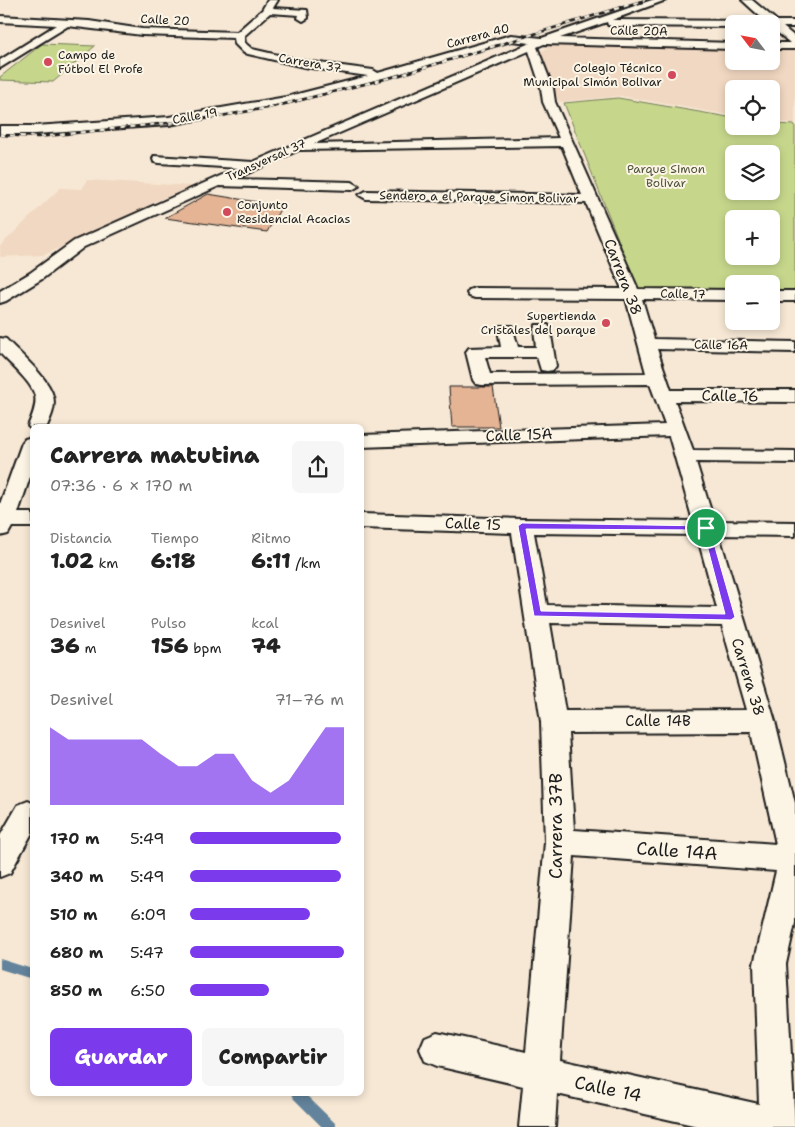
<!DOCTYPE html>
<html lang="es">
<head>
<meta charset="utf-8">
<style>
  :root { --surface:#fff; --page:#f6f6f6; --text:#222; --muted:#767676; --accent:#7c3aed }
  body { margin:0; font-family:"Shantell Sans",sans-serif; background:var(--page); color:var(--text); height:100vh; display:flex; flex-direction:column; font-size:19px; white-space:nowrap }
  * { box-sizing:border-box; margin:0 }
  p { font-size:16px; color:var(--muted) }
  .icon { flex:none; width:28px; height:28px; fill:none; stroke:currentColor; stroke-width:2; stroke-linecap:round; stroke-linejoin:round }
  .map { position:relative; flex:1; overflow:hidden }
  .details { position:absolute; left:30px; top:424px; width:334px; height:672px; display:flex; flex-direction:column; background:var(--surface); border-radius:8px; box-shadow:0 2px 8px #0003 }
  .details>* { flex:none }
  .needle { width:32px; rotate:302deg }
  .tools { position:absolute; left:725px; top:15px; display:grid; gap:10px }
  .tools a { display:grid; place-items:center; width:55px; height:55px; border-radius:8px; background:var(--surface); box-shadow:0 2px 8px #0003; font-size:25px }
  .pin { position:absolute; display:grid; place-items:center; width:42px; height:42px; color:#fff; margin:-21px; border:2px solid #fff; border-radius:50%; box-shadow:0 1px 5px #0007 }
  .round { display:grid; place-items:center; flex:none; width:52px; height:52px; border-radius:8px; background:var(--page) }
  .summary { display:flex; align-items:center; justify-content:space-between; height:85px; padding:0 20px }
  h1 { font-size:22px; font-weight:800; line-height:38px }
  .stats { display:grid; grid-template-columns:repeat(3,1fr); gap:8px; height:85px; padding:5px 20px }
  .stats div { display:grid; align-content:center }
  .stats b { font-size:21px; font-weight:800 }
  .stats small { font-size:14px; font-weight:400 }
  .stats p { font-size:14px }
  .chart { height:140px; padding:10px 20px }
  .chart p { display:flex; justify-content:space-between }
  .chart svg { width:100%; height:90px; margin-top:5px; fill:var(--accent); opacity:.7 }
  .action { display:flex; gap:10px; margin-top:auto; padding:10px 20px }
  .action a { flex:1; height:58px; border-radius:8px; background:var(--accent); color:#fff; font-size:20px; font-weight:800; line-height:58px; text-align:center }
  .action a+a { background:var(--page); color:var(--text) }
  ul { padding:0 20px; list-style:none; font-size:16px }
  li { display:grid; grid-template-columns:80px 60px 1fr; align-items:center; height:38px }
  li i { height:12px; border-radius:6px; background:var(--accent) }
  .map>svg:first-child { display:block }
  .built { fill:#f1d8c2 }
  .green { fill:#c6d78c; stroke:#717a54; fill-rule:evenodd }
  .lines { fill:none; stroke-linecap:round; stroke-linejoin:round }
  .stream { fill:#62839b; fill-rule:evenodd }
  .building { fill:#e4b495; stroke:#1c1c1c }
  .minor-casing { stroke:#1c1c1c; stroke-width:4 }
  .minor { fill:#fcf5e5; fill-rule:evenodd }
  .rail-casing { stroke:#1c1c1c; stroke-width:2.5 }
  .rail { stroke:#fcf5e5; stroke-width:2; stroke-dasharray:5; stroke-linecap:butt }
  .route { fill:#7c3aed; stroke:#fff; fill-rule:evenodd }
  .poi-dot { fill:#d1495b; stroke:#fcf5e5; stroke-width:2 }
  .labels { text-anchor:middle; stroke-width:4; stroke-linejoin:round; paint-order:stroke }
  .far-street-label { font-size:12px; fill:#1c1c1c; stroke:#fcf5e5 }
  .far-poi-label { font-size:12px; fill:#1c1c1c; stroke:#fcf5e5; text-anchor:start }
  .far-park-label { font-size:12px; fill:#4f543e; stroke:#fcf5e5 }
  .street-label { font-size:15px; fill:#1c1c1c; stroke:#fcf5e5 }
  .near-street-label { font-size:18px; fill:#1c1c1c; stroke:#fcf5e5 }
</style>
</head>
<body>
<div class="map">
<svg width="795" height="1127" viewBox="0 0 795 1127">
  <rect width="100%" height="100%" fill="#f7e8d5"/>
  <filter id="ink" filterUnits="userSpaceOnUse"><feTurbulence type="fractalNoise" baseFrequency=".02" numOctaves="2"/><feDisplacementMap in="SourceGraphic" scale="10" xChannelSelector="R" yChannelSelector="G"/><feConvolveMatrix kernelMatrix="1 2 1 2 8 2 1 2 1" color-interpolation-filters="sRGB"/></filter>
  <g filter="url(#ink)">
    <path class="built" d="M552,45L734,48V61H771V49H795V123L771,122V89H734V116L621,96L559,102L540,52Z
      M87,180L193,186L154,202L157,204L44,255L0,257V246L60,188L82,189Z"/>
    <path class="green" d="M42,44L95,46L53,82L0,80V77Z
      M618,98L734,118V126H771V124L795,125V292H771V284H734V291L638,289L564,103ZM734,154H771V191H734ZM734,219H771V256H734Z"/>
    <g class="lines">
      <path class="stream" d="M0,959L32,969V979L0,969Z
        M291,1094H305L335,1123L337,1127H322L293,1098Z"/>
    </g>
    <path class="building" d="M208,194L282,206L267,232L165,218Z
      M449,387H493L499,427H452Z"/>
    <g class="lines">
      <defs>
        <path id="minor" d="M268,0H278L273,8L307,10L308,18L303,21L298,18L299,15L270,13L244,36L245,43L252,49L304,61L373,70L378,73L511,35L542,38L652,0H666L612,20L765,21L742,0H752L777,21H795V27H783L795,37V49H771V43H790L771,27V24H734V27L611,26L608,25L607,22L560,38L734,43V49L544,44L537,47L553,88L555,102L638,289L734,290V300L642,299L654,339L795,342V352L657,349L671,390H795V402L675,401L693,450L795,451V463L696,462L714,521L795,522V536L719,535L775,721L795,803V923L786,964L795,1127H702L557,1094L555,1127H519L523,1086L437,1066L425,1061L420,1049L425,1037L437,1032L526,1052L545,842L541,722L512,533L361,528V514L522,519L693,521L669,436L361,447V435L665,425L650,384L482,385L476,384L473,380L466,352L469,348L501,347L498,330L500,326H512L518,347H536L534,329L536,325H548L550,329L556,366L553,370L547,371L541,370L537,357H485L490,374L646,373L626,299L475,298L469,296L467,293L469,290L475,288L622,289L586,203L366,199L359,195L366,191L582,195L562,146L299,150L235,179L352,182L359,186L352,190L219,186L84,247L42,279L6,301L0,303V291L30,273L74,241L238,168L159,163L154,162L153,159L154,156L253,162L530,43L511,41L391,76L286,103L169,125L35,134H0V126H35L169,117L286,97L368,76L304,67L248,54L244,53L235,44L234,38L142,35L68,26L0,68V60L56,25L0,22V16L89,21L142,29L237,32L262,10ZM529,51L541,88L543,102L559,138L314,144ZM534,533L697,535L717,608L547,605ZM550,623L722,626L746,710L565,711ZM751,732L776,844L574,830L568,733ZM574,856L776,871L754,964L759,1104L560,1060Z
          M771,291H795V301H771Z
          M0,338L6,339C19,353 49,378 53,396C56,406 51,417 47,426H32V430L28,426C32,417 37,405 35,396C32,382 9,363 0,353Z
          M32,437V471L18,513H32V527H12L8,534L0,536V504L22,443L25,439Z
          M28,801L32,803V833L10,873L0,877V836L18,805Z"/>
      </defs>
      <use href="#minor" class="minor-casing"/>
      <use href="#minor" class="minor"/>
      <defs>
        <path id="rail" d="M0,135L38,137L196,120L268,108L397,76L645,0"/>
      </defs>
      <use href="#rail" class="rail-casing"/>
      <use href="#rail" class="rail"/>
    </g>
  </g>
  <path class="route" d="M522,523L709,526L735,617L731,620L534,616L518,526ZM526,529L703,530L725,614L541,611Z"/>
  <g class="poi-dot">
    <circle cx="48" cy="62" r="5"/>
    <circle cx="672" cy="75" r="5"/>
    <circle cx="227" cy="212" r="5"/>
    <circle cx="606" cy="323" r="5"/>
  </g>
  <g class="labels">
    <g class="far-street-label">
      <text transform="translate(165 20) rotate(3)" y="4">Calle 20</text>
      <text transform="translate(639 31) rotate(1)" y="4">Calle 20A</text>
      <text transform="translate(478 36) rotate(-15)" y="4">Carrera 40</text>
      <text transform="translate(310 63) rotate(10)" y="4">Carrera 37</text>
      <text transform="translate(195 116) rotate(-10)" y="4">Calle 19</text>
      <text transform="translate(266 160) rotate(-24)" y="4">Transversal 37</text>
      <text transform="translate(479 197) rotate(1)" y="4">Sendero a el Parque Simon Bolivar</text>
      <text transform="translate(683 294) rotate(1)" y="4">Calle 17</text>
      <text transform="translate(721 345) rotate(1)" y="4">Calle 16A</text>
    </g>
    <g class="far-poi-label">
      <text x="58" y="59">Campo de<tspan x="58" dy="14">Fútbol El Profe</tspan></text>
      <text x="662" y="72" text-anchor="end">Colegio Técnico<tspan x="662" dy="14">Municipal Simón Bolivar</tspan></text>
      <text x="237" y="209">Conjunto<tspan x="237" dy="14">Residencial Acacias</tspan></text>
      <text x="596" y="320" text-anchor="end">Supertienda<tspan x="596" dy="14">Cristales del parque</tspan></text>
    </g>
    <g class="far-park-label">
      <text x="666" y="173">Parque Simon<tspan x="666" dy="14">Bolivar</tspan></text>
    </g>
    <g class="street-label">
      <text transform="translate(623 277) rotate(69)" y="5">Carrera 38</text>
      <text transform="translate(730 396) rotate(1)" y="5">Calle 16</text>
      <text transform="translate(519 435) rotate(-2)" y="5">Calle 15A</text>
      <text transform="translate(473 524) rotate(2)" y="5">Calle 15</text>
      <text transform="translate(748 677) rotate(73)" y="5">Carrera 38</text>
      <text x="658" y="726">Calle 14B</text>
    </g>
    <g class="near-street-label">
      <text transform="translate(556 826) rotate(-90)" y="6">Carrera 37B</text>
      <text transform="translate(677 851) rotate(4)" y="6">Calle 14A</text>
      <text transform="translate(608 1089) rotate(12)" y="6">Calle 14</text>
    </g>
  </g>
</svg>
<div class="tools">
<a><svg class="needle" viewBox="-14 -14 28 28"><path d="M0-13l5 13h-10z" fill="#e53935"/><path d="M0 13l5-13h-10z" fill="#767676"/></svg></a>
<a><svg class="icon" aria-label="locate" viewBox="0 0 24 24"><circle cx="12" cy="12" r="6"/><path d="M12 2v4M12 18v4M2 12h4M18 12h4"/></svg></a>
<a><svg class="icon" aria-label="layers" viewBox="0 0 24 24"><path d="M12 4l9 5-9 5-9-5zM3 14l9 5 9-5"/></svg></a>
<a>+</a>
<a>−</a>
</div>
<div class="pin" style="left:706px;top:528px;background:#1e9e55"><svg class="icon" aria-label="arrive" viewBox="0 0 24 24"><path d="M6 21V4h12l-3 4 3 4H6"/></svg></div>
<section class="details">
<div class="summary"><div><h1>Carrera matutina</h1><p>07:36 · 6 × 170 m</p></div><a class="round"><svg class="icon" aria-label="share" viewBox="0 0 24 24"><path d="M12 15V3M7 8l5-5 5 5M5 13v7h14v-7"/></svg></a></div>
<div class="stats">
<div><p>Distancia</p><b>1.02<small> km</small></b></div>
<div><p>Tiempo</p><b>6:18</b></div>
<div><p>Ritmo</p><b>6:11<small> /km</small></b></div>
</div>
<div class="stats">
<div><p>Desnivel</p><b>36<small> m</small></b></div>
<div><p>Pulso</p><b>156<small> bpm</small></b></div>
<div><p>kcal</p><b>74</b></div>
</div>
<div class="chart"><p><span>Desnivel</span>71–76 m</p>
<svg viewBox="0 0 160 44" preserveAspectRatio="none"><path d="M0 44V6L10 12L20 12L30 12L40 12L50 12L60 19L70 25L80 25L90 19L100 19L110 32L120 38L130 32L140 19L150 6L160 6V44z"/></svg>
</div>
<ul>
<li><b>170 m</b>5:49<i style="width:98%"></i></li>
<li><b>340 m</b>5:49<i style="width:98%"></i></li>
<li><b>510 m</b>6:09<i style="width:78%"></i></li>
<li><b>680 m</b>5:47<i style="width:100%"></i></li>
<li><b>850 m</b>6:50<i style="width:51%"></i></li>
</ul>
<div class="action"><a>Guardar</a><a>Compartir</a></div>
</section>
</div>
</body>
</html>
